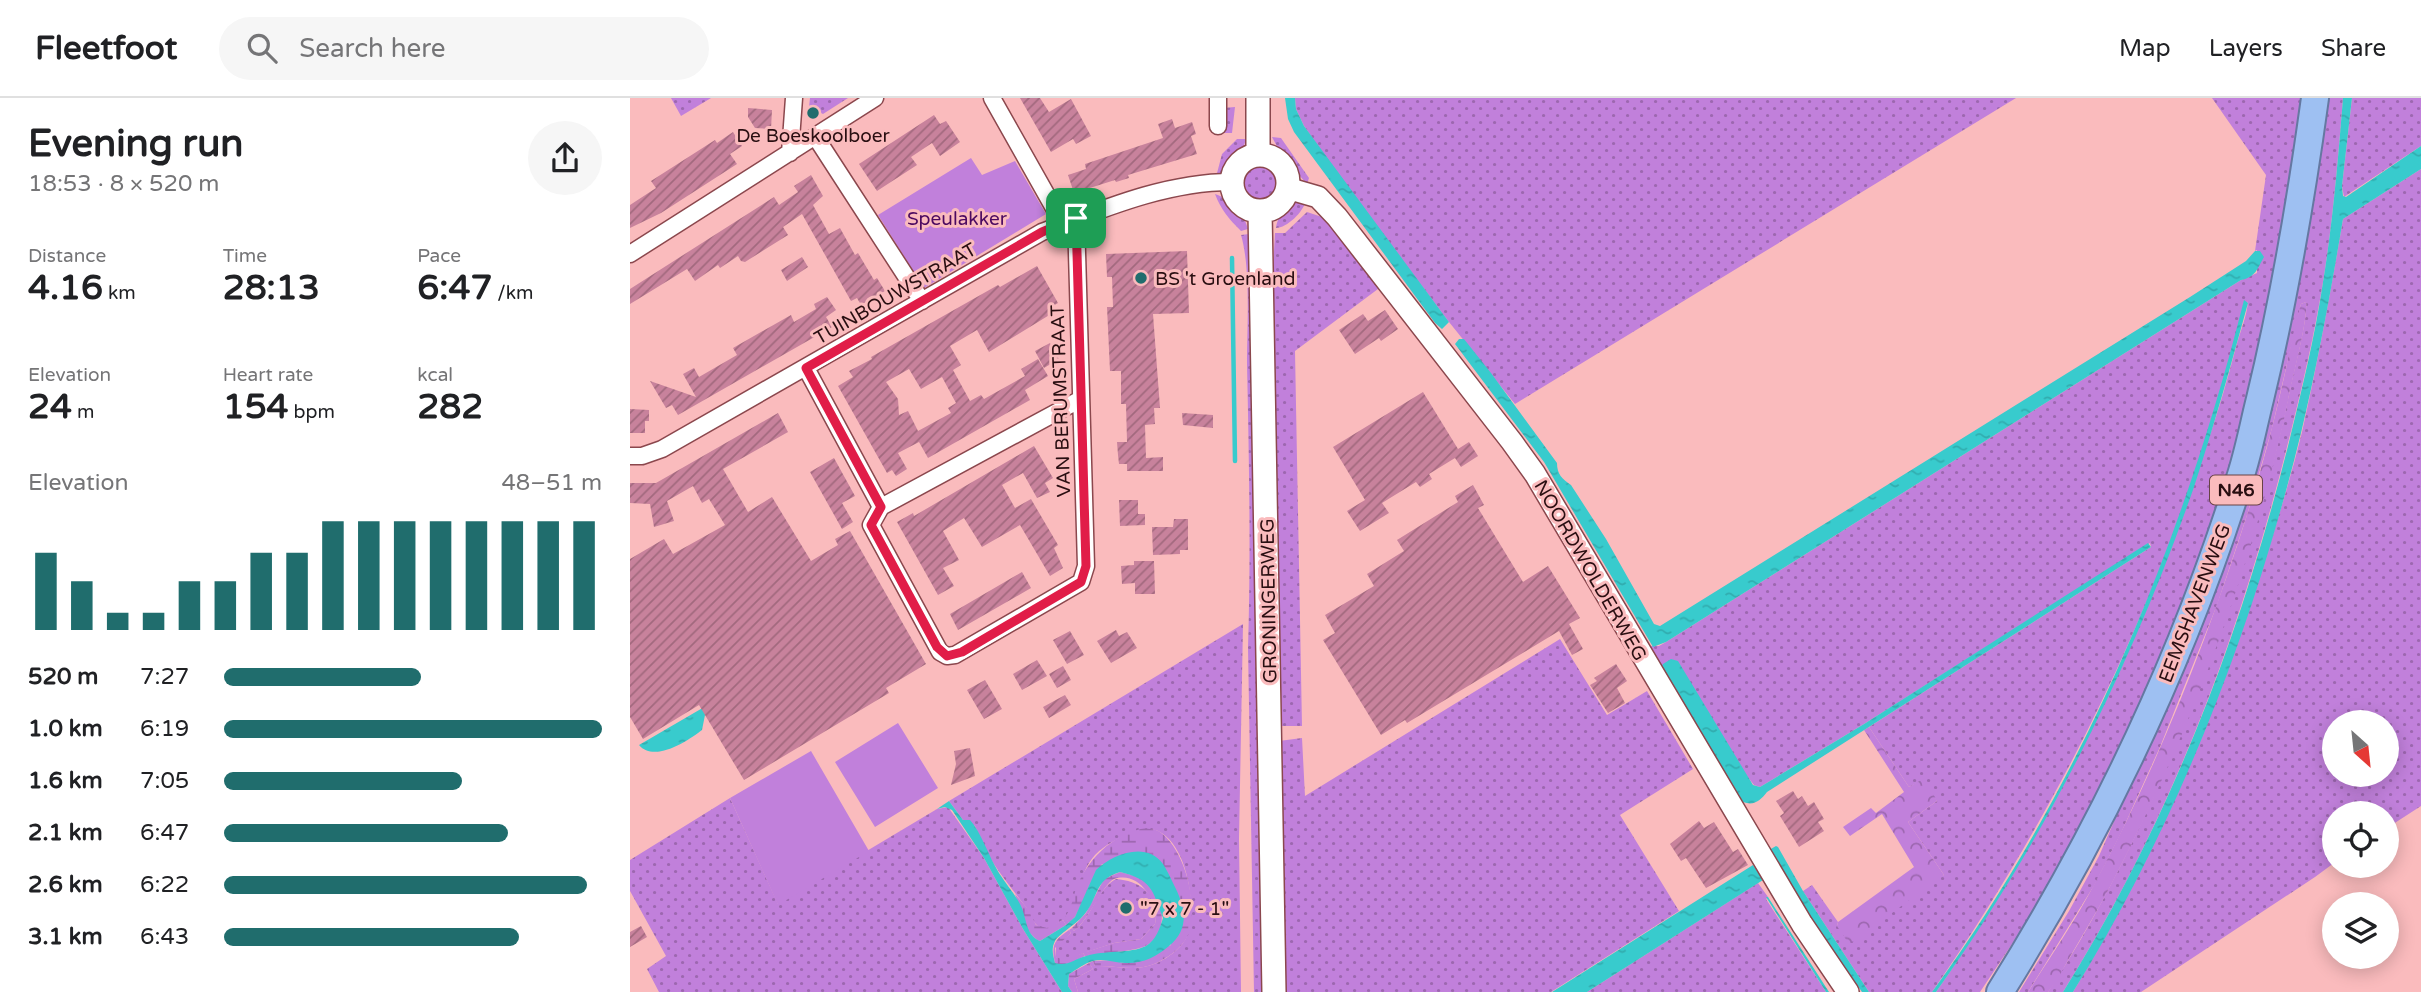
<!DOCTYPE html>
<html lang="en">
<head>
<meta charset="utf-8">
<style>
  :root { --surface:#fff; --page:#f6f6f6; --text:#202124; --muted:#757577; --line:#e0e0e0; --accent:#206d6d }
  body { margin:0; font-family:"Varela Round",sans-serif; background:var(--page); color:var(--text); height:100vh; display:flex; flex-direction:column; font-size:26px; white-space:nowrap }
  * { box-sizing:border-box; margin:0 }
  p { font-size:23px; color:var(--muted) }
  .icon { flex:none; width:38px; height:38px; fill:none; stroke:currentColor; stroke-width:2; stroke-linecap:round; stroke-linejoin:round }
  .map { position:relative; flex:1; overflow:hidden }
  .panel { display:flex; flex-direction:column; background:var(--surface); width:630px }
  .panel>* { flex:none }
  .needle { width:46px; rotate:153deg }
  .tools { position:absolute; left:1692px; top:612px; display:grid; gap:14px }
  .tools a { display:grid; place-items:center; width:77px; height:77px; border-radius:50%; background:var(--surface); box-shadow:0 4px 18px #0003; font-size:35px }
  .pin { position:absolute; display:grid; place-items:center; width:60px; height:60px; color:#fff; margin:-30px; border-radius:14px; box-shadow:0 4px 10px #0006 }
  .round { display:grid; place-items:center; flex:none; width:74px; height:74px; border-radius:37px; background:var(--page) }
  .head { display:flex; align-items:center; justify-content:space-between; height:119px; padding:0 28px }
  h1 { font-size:38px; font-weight:700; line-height:52px }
  .metrics { display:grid; grid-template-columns:repeat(3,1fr); gap:10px; height:119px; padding:7px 28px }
  .metrics div { display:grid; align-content:center }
  .metrics b { font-size:35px; font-weight:700 }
  .metrics small { font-size:19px; font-weight:400 }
  .metrics p { font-size:19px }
  .chart { height:196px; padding:14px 28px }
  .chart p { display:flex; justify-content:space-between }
  .chart svg { width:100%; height:126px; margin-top:7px; stroke:var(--accent); stroke-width:6 }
  ul { padding:0 28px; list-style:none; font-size:23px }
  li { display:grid; grid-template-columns:112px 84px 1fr; align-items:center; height:52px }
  li i { height:18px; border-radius:9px; background:var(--accent) }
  header { display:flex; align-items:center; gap:42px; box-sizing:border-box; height:98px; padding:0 35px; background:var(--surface); border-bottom:2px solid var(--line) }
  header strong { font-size:33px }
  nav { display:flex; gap:38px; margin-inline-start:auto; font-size:24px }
  .search { width:490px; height:63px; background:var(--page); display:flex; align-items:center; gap:18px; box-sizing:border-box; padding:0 24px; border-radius:38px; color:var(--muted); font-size:26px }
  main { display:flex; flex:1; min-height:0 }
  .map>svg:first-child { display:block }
  .grass { fill:url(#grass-dots); fill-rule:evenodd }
  .forest { fill:url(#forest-crowns) }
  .wetland { fill:url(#wetland-marsh) }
  .green { fill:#c180db }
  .water { fill:url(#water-ripples); fill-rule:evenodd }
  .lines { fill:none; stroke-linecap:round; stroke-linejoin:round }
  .stream { stroke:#38cbcd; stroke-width:4.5 }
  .building { fill:url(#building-hatch); fill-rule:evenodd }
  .minor-casing { stroke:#8b474d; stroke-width:19 }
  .tertiary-casing { stroke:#8b474d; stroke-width:24 }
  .secondary-casing { stroke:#8b474d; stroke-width:26 }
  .trunk-casing { stroke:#6578a1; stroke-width:30 }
  .minor { stroke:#fff; stroke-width:16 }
  .tertiary { stroke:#fff; stroke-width:21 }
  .secondary { stroke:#fff; stroke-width:23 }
  .trunk { stroke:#9ec0f2; stroke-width:26 }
  .route-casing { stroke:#fff; stroke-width:14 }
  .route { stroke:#e11d48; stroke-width:9 }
  .poi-dot { fill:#206d6d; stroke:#fabbbd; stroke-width:2.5 }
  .labels { text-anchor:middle; stroke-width:6; stroke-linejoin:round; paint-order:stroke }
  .shield { fill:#fabbbd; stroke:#684245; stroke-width:2 }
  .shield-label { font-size:18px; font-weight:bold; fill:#290e11 }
  .poi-label { font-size:19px; fill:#290e11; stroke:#fabbbd; text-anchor:start }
  .park-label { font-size:19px; fill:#4c0960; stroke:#fabbbd }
  .street-label { font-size:19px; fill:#290e11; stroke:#fabbbd }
</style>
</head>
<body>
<header>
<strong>Fleetfoot</strong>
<div class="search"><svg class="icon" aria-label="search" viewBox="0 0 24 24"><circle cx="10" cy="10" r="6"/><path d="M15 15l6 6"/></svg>Search here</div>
<nav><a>Map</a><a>Layers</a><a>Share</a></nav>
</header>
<main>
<section class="panel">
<div class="head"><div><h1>Evening run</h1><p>18:53 · 8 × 520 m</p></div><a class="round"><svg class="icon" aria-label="share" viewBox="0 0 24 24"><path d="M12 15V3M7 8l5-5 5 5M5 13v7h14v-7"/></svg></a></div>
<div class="metrics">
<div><p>Distance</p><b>4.16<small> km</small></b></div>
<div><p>Time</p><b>28:13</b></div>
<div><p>Pace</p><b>6:47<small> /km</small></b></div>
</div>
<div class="metrics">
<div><p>Elevation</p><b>24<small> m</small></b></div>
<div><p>Heart rate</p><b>154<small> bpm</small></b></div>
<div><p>kcal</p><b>282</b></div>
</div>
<div class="chart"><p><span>Elevation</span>48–51 m</p>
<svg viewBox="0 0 160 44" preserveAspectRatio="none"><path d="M5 44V17M15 44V27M25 44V38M35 44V38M45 44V27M55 44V27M65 44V17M75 44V17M85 44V6M95 44V6M105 44V6M115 44V6M125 44V6M135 44V6M145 44V6M155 44V6"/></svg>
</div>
<ul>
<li><b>520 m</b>7:27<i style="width:52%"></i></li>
<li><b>1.0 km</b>6:19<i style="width:100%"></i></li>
<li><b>1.6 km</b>7:05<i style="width:63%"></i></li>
<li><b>2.1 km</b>6:47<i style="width:75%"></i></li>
<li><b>2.6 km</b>6:22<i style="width:96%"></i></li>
<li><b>3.1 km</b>6:43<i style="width:78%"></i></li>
</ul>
</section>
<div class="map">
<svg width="1791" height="894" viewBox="0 0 1791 894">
  <defs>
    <pattern id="grass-dots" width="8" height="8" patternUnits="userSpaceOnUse" patternTransform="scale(1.75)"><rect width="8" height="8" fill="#c180db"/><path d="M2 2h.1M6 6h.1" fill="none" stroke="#9d67b0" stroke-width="1.8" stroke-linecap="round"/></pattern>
    <pattern id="forest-crowns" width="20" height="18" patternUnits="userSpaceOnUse" patternTransform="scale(1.75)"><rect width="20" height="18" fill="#c180db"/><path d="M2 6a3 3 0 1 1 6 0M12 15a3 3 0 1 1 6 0" fill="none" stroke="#9d67b0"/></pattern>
    <pattern id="wetland-marsh" width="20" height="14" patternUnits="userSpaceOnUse" patternTransform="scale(1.75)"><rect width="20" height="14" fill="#c180db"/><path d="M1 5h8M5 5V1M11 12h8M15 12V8" fill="none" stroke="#9d67b0"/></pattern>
    <pattern id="water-ripples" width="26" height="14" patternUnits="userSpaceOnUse" patternTransform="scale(1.75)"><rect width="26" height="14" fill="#38cbcd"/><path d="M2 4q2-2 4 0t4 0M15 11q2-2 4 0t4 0" fill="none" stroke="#31adaf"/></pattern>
    <pattern id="building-hatch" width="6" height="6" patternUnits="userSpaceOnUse" patternTransform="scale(1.75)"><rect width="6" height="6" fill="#c8829c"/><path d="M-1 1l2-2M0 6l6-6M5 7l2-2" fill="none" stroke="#a2697e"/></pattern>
  </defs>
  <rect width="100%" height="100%" fill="#fabbbd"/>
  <path class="grass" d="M41,0H81L51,18Z
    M180,0H218L193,16L179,9Z
    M665,0H1386L885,306L819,224L704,71L674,28L666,11Z
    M1582,0H1672L1653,148L1600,375L1577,444L1488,665L1410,804L1350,894H1306C1425,724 1516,538 1579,340C1589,310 1598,280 1606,249C1610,234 1617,218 1618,203C1599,264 1582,325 1562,385C1499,566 1411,737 1302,894H1239L1173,793L1182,787L1208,824L1207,828L1314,777L1278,724L1307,703L1291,683L1279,689L1239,629L1521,449L1520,445L1234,626L1130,689L1124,687L1031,570L1020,548H1029L1036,544L1611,182L1627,175V152L1625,153L1636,77Z
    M1694,0H1713C1708,61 1703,123 1693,184C1684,239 1671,294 1657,349C1609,540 1538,727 1433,894H1418C1462,828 1498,756 1530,684C1586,558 1632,427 1660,292C1664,272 1678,221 1676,204L1671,206L1642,330L1617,417L1587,507L1530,649L1491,735L1465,786L1398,894H1389L1439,813L1469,758L1560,549Z
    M1722,0H1791V48L1714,99L1712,88Z
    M605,9L602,35H593L591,29L593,10Z
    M642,39L651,40L679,80L677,86L652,58Z
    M607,41H616C612,58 600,70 586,79L592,56Z
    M612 86a19 19 0 1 1 38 0a19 19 0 1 1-38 0Z
    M1791,71V708L1757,730V716H1704V765L1685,779L1511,894H1443C1516,774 1572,648 1617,516C1637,456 1657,395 1672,334C1688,263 1701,192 1713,121ZM1704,625H1757V677H1704Z
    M585,96C600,101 614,115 618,131L611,133C599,121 591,112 585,96Z
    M676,103C673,114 657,130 646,130C648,115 660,103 676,103Z
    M677,114L701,122L752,188L665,253L672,628H652L649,627L641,209L645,135H655Z
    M619,136L637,894H624L618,550C621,456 619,361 617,266C617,229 621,171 611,137Z
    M613,526L609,741L611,894H448L444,881L463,871L459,865L463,863L465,868C485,867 506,874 524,866C535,862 551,851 556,840C568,812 558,747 528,733C512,725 476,745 465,757C449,775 448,801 436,819L439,825L436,827L433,822C427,825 420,832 412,830C403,828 401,816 396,809C376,783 356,760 345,728L333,722L319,703Z
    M930,541L977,617L1017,593L1063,671L990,717L1049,813L921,894H652L649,643L672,640L675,698Z
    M100,700L148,806L307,711L318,709L354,760L393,831L432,894H29L17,871L36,858L0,793V762Z
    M486,781C512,783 530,798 525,826L511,841L484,845L457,854L459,858H455L453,855L439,862H430L426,859V848L441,835L439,832L442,830L444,833C462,819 467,791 486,781Z
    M1128,785L1138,799L1136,801L1196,894H957Z"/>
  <path class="forest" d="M1676,204C1678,224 1662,280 1658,303C1623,469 1560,634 1482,785C1465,818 1445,849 1427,882L1418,894H1398C1421,858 1445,823 1465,785C1526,671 1578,541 1617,417C1631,373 1643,329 1653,284C1659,258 1663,232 1671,206Z
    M1239,629L1279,689L1291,682L1297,684L1307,703L1278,724L1314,777L1219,846L1207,828L1208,824L1284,769L1252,716L1220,738L1213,729L1241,710L1246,715L1274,694L1234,632Z"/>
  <path class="wetland" d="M515,730C520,731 526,731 530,734C556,752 570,811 557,839C551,851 536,861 524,866C506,874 485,867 465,868L463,863L483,862L493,865L541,847L533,767L472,766L445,819L439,825L435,819C441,811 442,804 445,794C456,762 481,737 515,730Z
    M490,774C498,776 508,778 515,783C534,797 539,832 519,846C508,854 474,854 459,858L456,854L484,845L511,841L525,826C529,805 510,772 484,781C473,786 459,822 444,833L442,830L456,815L474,781Z
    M385,796L398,811L406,827L417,830L433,822L436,827L410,843C395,837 390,811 385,796Z
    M439,832L441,835L425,850L426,859L434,862L453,855L455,858C446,862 435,870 425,865C421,847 424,842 439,832Z
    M459,865L463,871L444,881L448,894H442L438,888L439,876Z"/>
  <path class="green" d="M341,60L352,77L385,63L416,116L294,190L248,117Z
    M268,625L308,690L245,729L205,664Z
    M181,653L239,753L148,807L100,700Z"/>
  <path class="water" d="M655,0H665L666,11L674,28L819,224L812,231L805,225L664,34L658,21Z
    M1713,0H1722L1712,88L1713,98L1716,99L1791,48V71L1713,121C1701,193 1688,264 1671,335C1623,530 1549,723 1443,894H1433C1539,725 1611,537 1659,344C1672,291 1685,238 1693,184C1703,123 1708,61 1713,0Z
    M1625,153H1630L1634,159C1627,171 1626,179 1611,182L1036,544L1023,549L914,364L825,246L829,241H834L861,275L927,365C927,376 932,381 941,387L976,441L1024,526L1030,528L1560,199L1616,163Z
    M1614,202L1618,205C1601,267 1584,328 1564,389C1502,567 1416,740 1306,894H1302C1451,690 1553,446 1614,202Z
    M1518,445L1521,449L1137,694C1130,703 1124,708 1113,704L1031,570L1033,566L1041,561L1048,563L1123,687L1130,689L1234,626Z
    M124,580L128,586L75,617L72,632C58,643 24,665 9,647Z
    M319,703L333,722H340C351,734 359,759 369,775C376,786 384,795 390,806C397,819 395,837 410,843L436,827L445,819L466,772C483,756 516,743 533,766C537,772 540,779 543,785C555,808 561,830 539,848C526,859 512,866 495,865C484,865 475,860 463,863C455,865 446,872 439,876L438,888L442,894H432L393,831L354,760L322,712L315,709L307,711ZM490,774C522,782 522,791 533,820C530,830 526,842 516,848C500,856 474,852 456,858C445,861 436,869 425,865C423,857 421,851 425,843C428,837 446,826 453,818C469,801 463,782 490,774Z
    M1146,748L1148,749L1173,793L1239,894H1232L1166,798L1139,752Z
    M1123,767L1133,782L957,894H922Z
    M1136,799H1138L1199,894H1196Z"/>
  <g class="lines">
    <path class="stream" d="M602,160L605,363"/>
  </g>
  <path class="building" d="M390,0H410L419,14L441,1L461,38L446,46L443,41L421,54Z
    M118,10L142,12L141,31L125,30L118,19Z
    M304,17L310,26L316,23L330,44L310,58L302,45L281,59L287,67L247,93L229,66Z
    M542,21L545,30L562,24L566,36L561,38L567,56L498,77L499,80L486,84L485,82L444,95L438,77L456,71L455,66L533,40L528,26Z
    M103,34L112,48L100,56L107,66L31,115L0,130V107L26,90L21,83L85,42L87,45Z
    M181,77L193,98L183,107L199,136L210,130L225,157L228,155L244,182L247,180L255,193L231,207L227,200L221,203L172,116L153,129L158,137L115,164L111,163L108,158L90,170L88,167L65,183L57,171L0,206V191L144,99L149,107L168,94L164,88Z
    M557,153L559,215L523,216L530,310H524L525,326L515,327L516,360L533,359V373H497V366H489L488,357L487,344H497L496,306H491V273H480L477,209H483L482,179H477L476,156Z
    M172,159L178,169L157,183L151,172Z
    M407,168L428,205L418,211L421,216L359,254L347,232L320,248L331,267L323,272L340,303L351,297L354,301L395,278L391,271L408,261L418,278L395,292L400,302L298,360L289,344L268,355L277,371L266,378L262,372L257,375L208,288L223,279L219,273L242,261L241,259L368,187L370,189ZM279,271L291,291L312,279L326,305L318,310L321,315L288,333L278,313L269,317L268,301L256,284Z
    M197,199L206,212L196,219L202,229L48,317L42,307L36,310L20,283L66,299L53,276L64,270L69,279L107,257L103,250L161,217L164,224L186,211L184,206Z
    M755,212L768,231L751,243L749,240L725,256L709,232L733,216L738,223Z
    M420,245L429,261L414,270L405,253Z
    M793,294L828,351L839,344L848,358L831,369L825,360L799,376L802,381L790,389L786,384L752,405L759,415L730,433L717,413L735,402L703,349Z
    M0,311L19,312V323H15V335H0Z
    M148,315L158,334L93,371L118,414L142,399L181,463L208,447L205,441L220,433L296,566L256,590L259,595L114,682L69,607L13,641L0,619V461L34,441L43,456L95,427L79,401L72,405L63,388L37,403L44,423L24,429L20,406L0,405V385H26Z
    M552,315L583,317V330L553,327Z
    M404,348L423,380L415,385L420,394L407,400L393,375L372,387L385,410L401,401L428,447L424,450L433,470L420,478L390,427L352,449L334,420L313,433L329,462L313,470L324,488L308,497L267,424L283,415L284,418Z
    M204,360L225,398L212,405L223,424L212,431L180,374Z
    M843,387L854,407L848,410L893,484L918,468L950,520L939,526L953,551L942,557L929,533L777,625L775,622L751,637L693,542L705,535L695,517L744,488L737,476L774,453L767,442L828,404L825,398Z
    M489,402H508V416H515V427L490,428Z
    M544,421H558V452H550V456L523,457L522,429H543Z
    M504,463H524L525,496H505V485L492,486L491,468L504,467Z
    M392,474L401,490L328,532L320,516Z
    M486,532L489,538L497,534L507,550L481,565L467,543Z
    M440,533L454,557L437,566L423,542Z
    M407,562L417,578L392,592L383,576Z
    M986,566L997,583L987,590L995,605L978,615L960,587L967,583L964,580Z
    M433,568L441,582L427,590L419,576Z
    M355,582L372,611L354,621L337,592Z
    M435,597L441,607L419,620L413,609Z
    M340,650L345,678L321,687L326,666L324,653Z
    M1163,693L1168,701L1172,698L1178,708L1184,704L1194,721L1188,724L1194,733L1169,749L1150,718L1154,715L1146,703Z
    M1069,723L1074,730L1084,724L1103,754L1108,751L1118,767L1076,790L1056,760L1051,763L1040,746Z
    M11,828L17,839L0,849V834Z"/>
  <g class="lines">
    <defs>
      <path id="minor" d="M362,0L433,126
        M588,28V0
        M185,38L292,203
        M160,55L164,0
        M0,156L245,0
        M176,270L251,409L241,427L310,554L317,558L325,557L451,484L456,468L446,120
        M0,358H12L32,351L412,134C473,111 536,84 601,84
        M251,409L451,301"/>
      <path id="tertiary" d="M657,90L688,99L707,119L882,344L905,376L1172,826L1218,894"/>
      <path id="secondary" d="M602 85a28 28 0 1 1 56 0a28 28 0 1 1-56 0Z
        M628,57V0
        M630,113L644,894"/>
      <path id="trunk" d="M1370,894C1470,734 1552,564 1609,383C1618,357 1623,329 1630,301C1654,202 1671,102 1685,0"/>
    </defs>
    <use href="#minor" class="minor-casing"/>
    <use href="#tertiary" class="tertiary-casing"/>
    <use href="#secondary" class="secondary-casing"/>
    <use href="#trunk" class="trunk-casing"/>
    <use href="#minor" class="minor"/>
    <use href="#tertiary" class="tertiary"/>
    <use href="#secondary" class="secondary"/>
    <use href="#trunk" class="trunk"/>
  </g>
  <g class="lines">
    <defs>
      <path id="route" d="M446,120L456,468L451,484L332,554L317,558L307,549L241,427L251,409L176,270L412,134Z"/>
    </defs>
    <use href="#route" class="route-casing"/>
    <use href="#route" class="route"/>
  </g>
  <g class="poi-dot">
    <circle cx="183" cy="15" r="7"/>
    <circle cx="511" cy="180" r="7"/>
    <circle cx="496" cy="810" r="7"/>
  </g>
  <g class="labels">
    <rect class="shield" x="1580" y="377.5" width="52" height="29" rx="5"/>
    <g class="shield-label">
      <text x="1606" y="398">N46</text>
    </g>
    <g class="poi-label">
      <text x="183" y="44" text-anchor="middle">De Boeskoolboer</text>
      <text x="525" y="187">BS 't Groenland</text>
      <text x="510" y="817">"7 x 7 - 1"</text>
    </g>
    <g class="park-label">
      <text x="327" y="127">Speulakker</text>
    </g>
    <g class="street-label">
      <text transform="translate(265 195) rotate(-30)" y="7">TUINBOUWSTRAAT</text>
      <text transform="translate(430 303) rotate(-92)" y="7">VAN BERUMSTRAAT</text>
      <text transform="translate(961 472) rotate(60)" y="7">NOORDWOLDERWEG</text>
      <text transform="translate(638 503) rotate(-91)" y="7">GRONINGERWEG</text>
      <text transform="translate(1564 505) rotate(-69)" y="7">EEMSHAVENWEG</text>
    </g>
  </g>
</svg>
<div class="tools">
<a><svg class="needle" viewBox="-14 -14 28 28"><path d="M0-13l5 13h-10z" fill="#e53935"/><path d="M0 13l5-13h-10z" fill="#757577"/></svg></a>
<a><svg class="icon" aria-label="locate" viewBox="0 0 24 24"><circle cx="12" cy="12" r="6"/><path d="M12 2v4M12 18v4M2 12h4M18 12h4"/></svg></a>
<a><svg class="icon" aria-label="layers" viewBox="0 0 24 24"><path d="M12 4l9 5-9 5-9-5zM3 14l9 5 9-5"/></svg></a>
</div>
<div class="pin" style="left:446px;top:120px;background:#1e9e55"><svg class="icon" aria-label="arrive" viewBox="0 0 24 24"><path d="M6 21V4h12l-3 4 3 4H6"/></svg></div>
</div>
</main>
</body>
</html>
